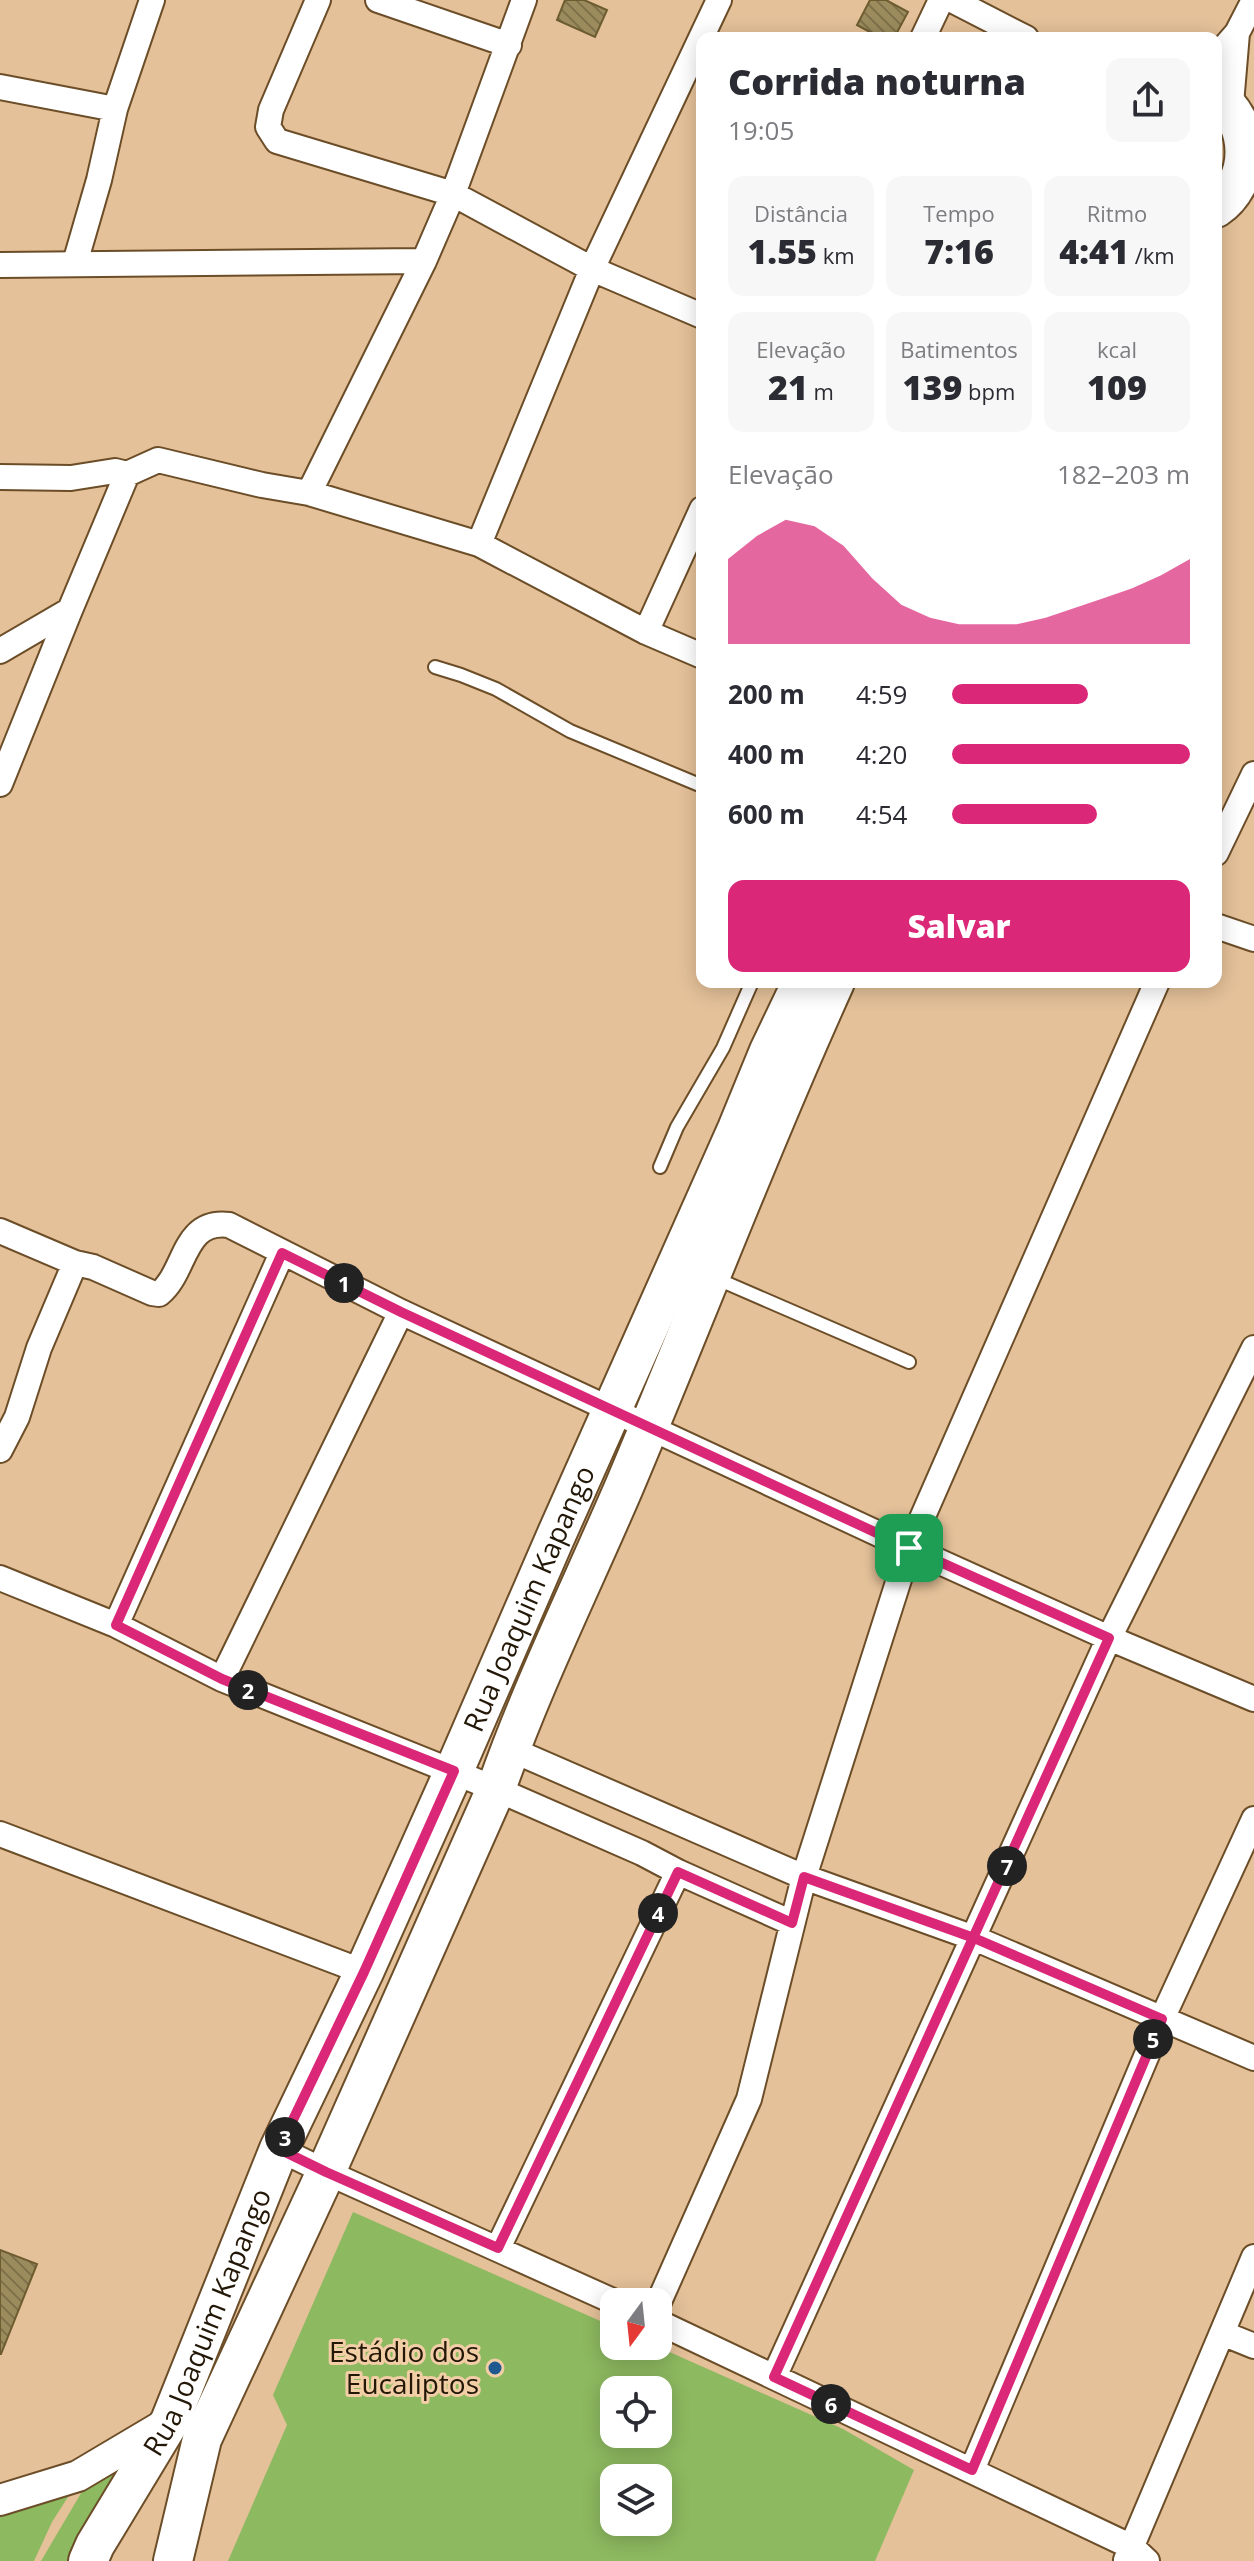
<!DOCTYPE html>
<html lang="pt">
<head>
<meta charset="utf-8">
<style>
  :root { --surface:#fff; --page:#f7f7f7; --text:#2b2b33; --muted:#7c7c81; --accent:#db2777 }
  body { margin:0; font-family:"Open Sans",sans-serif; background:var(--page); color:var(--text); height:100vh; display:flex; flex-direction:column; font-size:30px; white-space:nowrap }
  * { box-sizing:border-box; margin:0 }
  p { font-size:26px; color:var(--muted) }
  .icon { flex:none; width:44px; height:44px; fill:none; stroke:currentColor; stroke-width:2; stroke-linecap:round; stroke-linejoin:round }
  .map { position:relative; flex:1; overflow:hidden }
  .side { position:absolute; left:696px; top:32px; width:526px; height:956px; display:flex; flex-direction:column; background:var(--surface); border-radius:16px; box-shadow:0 4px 20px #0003 }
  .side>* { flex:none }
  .needle { width:52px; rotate:195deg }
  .controls { position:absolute; left:600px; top:2288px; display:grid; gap:16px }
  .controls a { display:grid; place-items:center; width:72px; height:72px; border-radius:16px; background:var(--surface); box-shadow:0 4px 20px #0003; font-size:40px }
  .pin { position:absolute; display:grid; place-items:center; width:68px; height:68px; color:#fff; margin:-34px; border-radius:16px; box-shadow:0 4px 12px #0006 }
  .km { position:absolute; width:40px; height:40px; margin:-20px; border-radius:50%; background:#222; color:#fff; font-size:22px; line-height:40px; text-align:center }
  .round { display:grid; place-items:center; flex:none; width:84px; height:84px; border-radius:16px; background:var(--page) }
  .headline { display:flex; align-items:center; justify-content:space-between; height:136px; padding:0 32px }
  h1 { font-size:36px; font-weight:800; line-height:60px }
  .stats { display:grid; grid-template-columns:repeat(3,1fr); gap:12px; height:136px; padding:8px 32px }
  .stats div { display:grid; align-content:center; border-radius:16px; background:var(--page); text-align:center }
  .stats b { font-size:34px; font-weight:800 }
  .stats small { font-size:22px; font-weight:400 }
  .stats p { font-size:22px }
  .chart { height:224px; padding:16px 32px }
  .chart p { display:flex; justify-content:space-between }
  .chart svg { width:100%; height:144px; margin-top:8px; fill:var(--accent); opacity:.7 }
  .primary-button { display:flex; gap:16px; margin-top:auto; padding:16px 32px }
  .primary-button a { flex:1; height:92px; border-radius:16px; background:var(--accent); color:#fff; font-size:32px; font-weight:800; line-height:92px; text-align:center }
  ul { padding:0 32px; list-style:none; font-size:26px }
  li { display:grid; grid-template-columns:128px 96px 1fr; align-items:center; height:60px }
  li i { height:20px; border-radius:10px; background:var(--accent) }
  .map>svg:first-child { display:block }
  .grass { fill:#8db960; fill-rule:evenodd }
  .building { fill:url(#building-back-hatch); stroke:#6c5c2f; stroke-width:2 }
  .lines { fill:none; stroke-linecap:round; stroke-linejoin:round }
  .service-casing { stroke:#6b4d28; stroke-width:16 }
  .minor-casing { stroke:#6b4d28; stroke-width:28 }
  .tertiary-casing { stroke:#6b4d28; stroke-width:34 }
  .primary-casing { stroke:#6b4d28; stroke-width:42 }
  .service { stroke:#fff; stroke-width:12 }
  .minor { stroke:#fff; stroke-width:24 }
  .tertiary { stroke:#fff; stroke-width:30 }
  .primary { stroke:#fff; stroke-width:38 }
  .route-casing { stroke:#fff; stroke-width:16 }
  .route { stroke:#db2777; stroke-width:10 }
  .poi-dot { fill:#1f5990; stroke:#f1cea5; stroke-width:3 }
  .labels { text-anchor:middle; stroke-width:6; stroke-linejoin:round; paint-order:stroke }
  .street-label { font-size:28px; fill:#231707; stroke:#f1cea5 }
  .poi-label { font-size:28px; fill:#231707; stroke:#f1cea5; text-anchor:end }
</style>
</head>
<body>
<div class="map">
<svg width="1254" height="2561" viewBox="0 0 1254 2561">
  <defs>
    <pattern id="building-back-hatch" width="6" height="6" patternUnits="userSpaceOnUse" patternTransform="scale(2)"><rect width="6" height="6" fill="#9c8c5d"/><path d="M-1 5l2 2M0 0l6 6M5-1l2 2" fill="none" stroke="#7f714b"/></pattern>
  </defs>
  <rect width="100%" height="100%" fill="#e4c199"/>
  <path class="grass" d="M353,2212L614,2327V2346H656L843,2429L914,2470L875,2561H228L287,2425L273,2395ZM614,2390H658V2434H614ZM614,2478H658V2522H614Z
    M131,2457L72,2561H41L87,2483Z
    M75,2486L52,2522L34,2561H0V2511Z"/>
  <path class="building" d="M565,0H584L607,10L595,37L557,20Z
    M870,0H886L908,12L894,38H881L857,25Z
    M0,2250L37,2264L1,2354H0Z"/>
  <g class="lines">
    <defs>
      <path id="service" d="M435,667L461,675L496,689L570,731L702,786
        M660,1167L677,1127L723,1048L752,982
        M715,1278L909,1362"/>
      <path id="minor" d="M318,0L271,110L268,127L277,141L453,194L592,269L702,316
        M378,0L509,45
        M952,0L1026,38
        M923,38L941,0
        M1216,57L1237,33L1254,0
        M0,87L115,109
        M1231,104L1237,33
        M75,263L99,180L115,109L152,0
        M0,265L424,261
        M0,477L71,478L115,471L127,474
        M309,493L424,261L453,194L524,0
        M479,544L592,269L719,0
        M646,632L702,509
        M0,651L70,610L127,474L158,460L262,485L309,493L479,544L646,632L702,656
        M0,784L70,610
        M1216,853L1254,774
        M1216,926L1254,939
        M0,1231L75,1263
        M0,1450L17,1417L39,1348L75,1263L93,1267L152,1293L159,1294C187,1272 182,1219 229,1225L401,1312L909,1548L1109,1638L1254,1699
        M0,1578L116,1625L222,1679L496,1789L642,1853L678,1872L498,2248
        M116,1625L282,1253
        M222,1679L401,1312
        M510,1749L804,1877L974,1938L1254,2058
        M0,1834L364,1972
        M678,1872L792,1923
        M279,2149L326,2172L615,2302
        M658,2304L749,2099L804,1877L909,1548L1157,982
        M658,2322L1132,2547L1147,2561
        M1222,2333L1254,2346
        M774,2377L1109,1638L1254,1348
        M972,2470L1162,2019L1254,1819
        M1126,2560L1254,2257"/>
      <path id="tertiary" d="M0,2500L78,2476L169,2422"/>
      <g id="primary">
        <path d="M1216,96C1254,122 1254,182 1216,208"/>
        <path id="s1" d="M88,2561L95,2545L170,2421L279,2149L364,1972L454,1771L555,1538L737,1129L769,1051L802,982"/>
        <path d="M173,2561L202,2439L326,2172L496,1789C532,1686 581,1587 624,1487C695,1319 760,1148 835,982"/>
      </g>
    </defs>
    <use href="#service" class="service-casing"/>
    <use href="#minor" class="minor-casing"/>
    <use href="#tertiary" class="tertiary-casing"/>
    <use href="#primary" class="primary-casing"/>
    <use href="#service" class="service"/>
    <use href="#minor" class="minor"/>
    <use href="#tertiary" class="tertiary"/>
    <use href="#primary" class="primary"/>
  </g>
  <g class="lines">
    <defs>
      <path id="route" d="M909,1548L401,1312L282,1253L116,1625L222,1679L454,1771L364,1972L279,2149L326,2172L498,2248L678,1872L792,1923L804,1877L974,1938L1162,2019L972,2470L774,2377L1109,1638L909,1548"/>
    </defs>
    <use href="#route" class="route-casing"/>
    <use href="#route" class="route"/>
  </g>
  <circle class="poi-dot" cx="495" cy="2368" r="8"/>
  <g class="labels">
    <g class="street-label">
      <text dy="10" stroke="none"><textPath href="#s1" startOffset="1060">Rua Joaquim Kapango</textPath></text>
      <text dy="10" stroke="none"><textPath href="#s1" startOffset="268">Rua Joaquim Kapango</textPath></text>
    </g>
    <g class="poi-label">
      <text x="479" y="2362">Estádio dos<tspan x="479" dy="32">Eucaliptos</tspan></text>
    </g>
  </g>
</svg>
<div class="controls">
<a><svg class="needle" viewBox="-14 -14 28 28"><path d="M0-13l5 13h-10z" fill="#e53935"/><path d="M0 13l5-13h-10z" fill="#7c7c81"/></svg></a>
<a><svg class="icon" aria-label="locate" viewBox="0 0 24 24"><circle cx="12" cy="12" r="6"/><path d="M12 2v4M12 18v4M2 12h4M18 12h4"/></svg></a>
<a><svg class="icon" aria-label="layers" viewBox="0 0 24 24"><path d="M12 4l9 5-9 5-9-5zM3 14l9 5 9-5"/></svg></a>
</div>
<div class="pin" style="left:909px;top:1548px;background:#1e9e55"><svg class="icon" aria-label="arrive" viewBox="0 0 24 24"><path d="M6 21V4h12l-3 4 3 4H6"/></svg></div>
<b class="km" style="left:344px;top:1283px">1</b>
<b class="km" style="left:248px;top:1690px">2</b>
<b class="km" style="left:285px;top:2137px">3</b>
<b class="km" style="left:658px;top:1913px">4</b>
<b class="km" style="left:1153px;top:2039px">5</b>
<b class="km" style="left:831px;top:2404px">6</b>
<b class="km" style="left:1007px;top:1866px">7</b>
<section class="side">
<div class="headline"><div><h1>Corrida noturna</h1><p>19:05</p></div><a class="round"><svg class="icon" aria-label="share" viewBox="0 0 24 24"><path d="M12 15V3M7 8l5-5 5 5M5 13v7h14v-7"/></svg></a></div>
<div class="stats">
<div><p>Distância</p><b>1.55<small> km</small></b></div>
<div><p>Tempo</p><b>7:16</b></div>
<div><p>Ritmo</p><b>4:41<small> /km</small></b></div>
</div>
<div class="stats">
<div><p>Elevação</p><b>21<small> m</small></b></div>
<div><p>Batimentos</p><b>139<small> bpm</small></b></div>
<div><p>kcal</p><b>109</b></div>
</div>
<div class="chart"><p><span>Elevação</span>182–203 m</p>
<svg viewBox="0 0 160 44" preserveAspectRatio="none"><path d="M0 44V18L10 11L20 6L30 8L40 14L50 24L60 32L70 36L80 38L90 38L100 38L110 36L120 33L130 30L140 27L150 23L160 18V44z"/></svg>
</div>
<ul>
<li><b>200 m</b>4:59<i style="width:57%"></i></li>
<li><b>400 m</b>4:20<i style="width:100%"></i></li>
<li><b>600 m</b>4:54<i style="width:61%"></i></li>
</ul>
<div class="primary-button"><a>Salvar</a></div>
</section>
</div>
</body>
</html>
